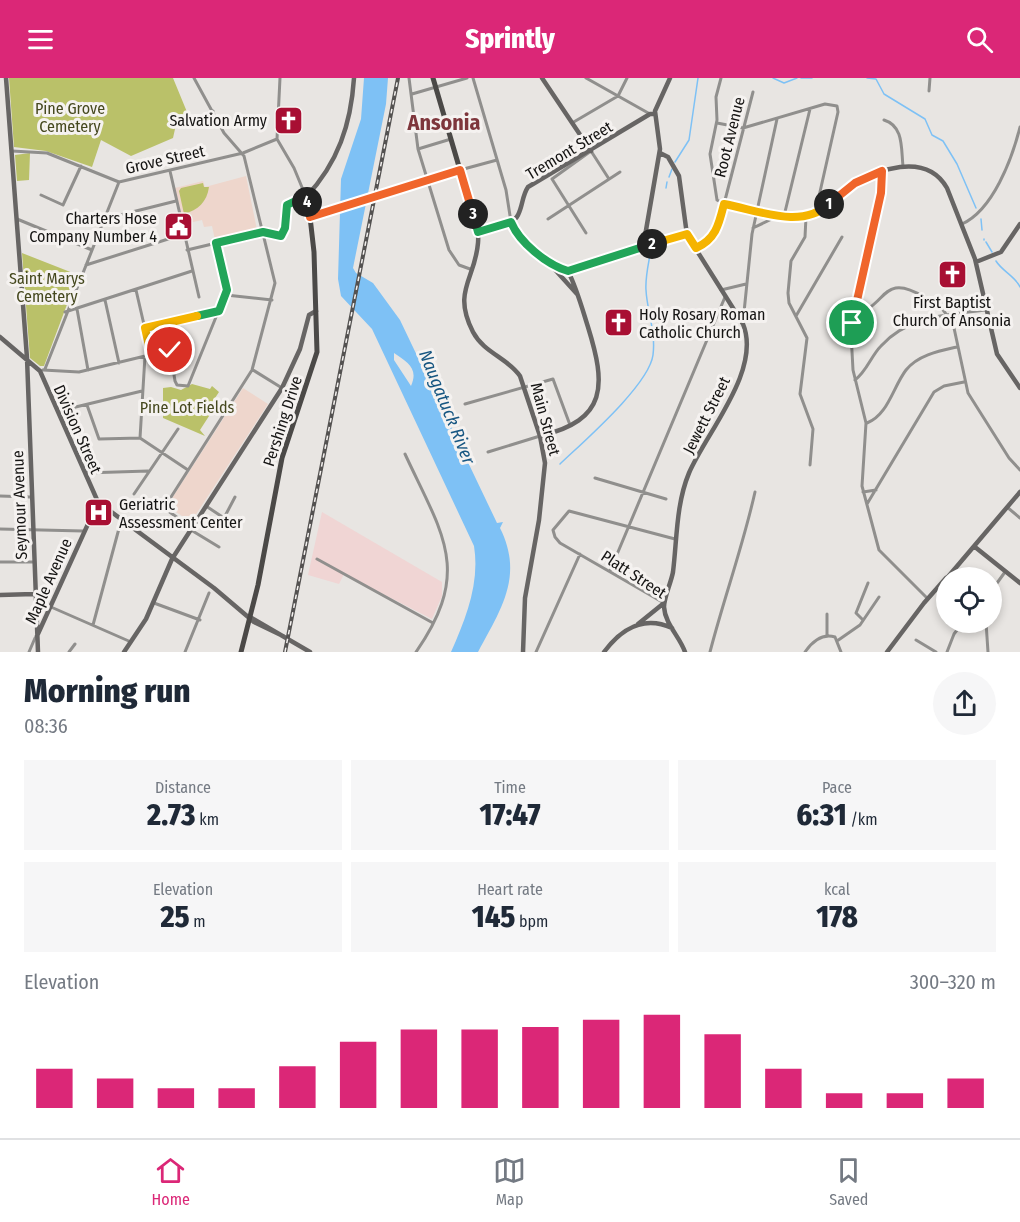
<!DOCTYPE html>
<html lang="en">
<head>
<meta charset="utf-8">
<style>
  :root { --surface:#fff; --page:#f6f6f7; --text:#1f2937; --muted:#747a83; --line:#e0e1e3; --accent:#db2777 }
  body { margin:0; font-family:"Fira Sans Condensed",sans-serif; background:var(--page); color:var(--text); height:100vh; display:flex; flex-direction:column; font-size:22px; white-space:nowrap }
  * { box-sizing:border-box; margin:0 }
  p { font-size:20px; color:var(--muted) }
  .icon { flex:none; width:33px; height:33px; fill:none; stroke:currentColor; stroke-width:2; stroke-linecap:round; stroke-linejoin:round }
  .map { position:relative; height:574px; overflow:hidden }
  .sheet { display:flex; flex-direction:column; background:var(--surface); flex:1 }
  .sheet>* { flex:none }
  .controls { position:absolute; left:936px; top:489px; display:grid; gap:12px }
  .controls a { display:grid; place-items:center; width:66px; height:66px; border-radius:50%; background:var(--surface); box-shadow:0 3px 9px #0003; font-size:30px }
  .pin { position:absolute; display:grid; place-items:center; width:51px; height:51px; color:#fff; margin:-26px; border:3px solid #fff; border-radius:50%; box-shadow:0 2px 6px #0007 }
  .km { position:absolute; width:30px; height:30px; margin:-15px; border-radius:50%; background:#222; color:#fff; font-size:16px; line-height:30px; text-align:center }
  .round { display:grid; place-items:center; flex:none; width:63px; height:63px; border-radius:32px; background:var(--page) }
  .head { display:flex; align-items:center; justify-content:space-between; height:102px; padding:0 24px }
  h1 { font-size:33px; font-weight:800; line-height:45px }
  .stats { display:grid; grid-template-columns:repeat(3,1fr); gap:9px; height:102px; padding:6px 24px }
  .stats div { display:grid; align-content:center; border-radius:0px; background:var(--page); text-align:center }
  .stats b { font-size:30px; font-weight:800 }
  .stats small { font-size:16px; font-weight:400 }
  .stats p { font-size:16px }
  .chart { height:168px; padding:12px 24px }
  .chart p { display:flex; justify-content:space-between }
  .chart svg { width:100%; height:108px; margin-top:6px; stroke:var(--accent); stroke-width:6 }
  header { display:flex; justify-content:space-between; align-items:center; height:78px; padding:0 24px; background:var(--accent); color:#fff; font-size:27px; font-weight:800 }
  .dock { display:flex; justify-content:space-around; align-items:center; height:84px; border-top:2px solid var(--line); background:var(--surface); font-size:16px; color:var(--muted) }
  .dock a { display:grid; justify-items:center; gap:3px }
  .dock .on { color:var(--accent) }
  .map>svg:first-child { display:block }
  .industrial { fill:#f0d5d4 }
  .education { fill:#eed6cc }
  .green { fill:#bac169 }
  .water { fill:#7ec1f5; fill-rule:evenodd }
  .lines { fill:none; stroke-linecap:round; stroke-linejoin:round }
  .stream { stroke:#7ec1f5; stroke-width:1.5 }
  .street { stroke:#908f8d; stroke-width:3 }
  .secondary { stroke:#676564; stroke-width:4.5 }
  .primary { stroke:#4b4947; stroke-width:5 }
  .rail-casing { stroke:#545251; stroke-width:4 }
  .rail { stroke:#f5f2f0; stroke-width:1.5; stroke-dasharray:4.5; stroke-linecap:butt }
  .primary-bridge { stroke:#4b4947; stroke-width:5 }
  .split-1-casing { stroke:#fff; stroke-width:12 }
  .split-2-casing { stroke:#fff; stroke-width:12 }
  .split-3-casing { stroke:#fff; stroke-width:12 }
  .split-4-casing { stroke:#fff; stroke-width:12 }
  .split-5-casing { stroke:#fff; stroke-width:12 }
  .split-6-casing { stroke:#fff; stroke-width:12 }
  .split-1 { stroke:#f0652b; stroke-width:8 }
  .split-2 { stroke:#f5b400; stroke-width:8 }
  .split-3 { stroke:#22a559; stroke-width:8 }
  .split-4 { stroke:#f0652b; stroke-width:8 }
  .split-5 { stroke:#22a559; stroke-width:8 }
  .split-6 { stroke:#f5b400; stroke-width:8 }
  .labels { text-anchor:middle; stroke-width:6; stroke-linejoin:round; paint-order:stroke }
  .park-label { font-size:16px; fill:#45481e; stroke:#f5f2f0 }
  .poi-label { font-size:16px; fill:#151413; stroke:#f5f2f0; text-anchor:end }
  .street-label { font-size:16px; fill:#151413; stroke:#f5f2f0 }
  .water-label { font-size:18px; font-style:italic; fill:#185782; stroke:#f5f2f0 }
  .district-label { font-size:22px; font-weight:bold; fill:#7e363c; stroke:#f5f2f0 }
</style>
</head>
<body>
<header><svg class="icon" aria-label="menu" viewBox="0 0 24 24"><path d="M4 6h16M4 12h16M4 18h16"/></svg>Sprintly<svg class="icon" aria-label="search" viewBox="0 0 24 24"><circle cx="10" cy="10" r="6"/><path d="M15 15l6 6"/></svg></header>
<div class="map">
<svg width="1020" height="574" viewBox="0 0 1020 574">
  <rect width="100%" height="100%" fill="#e8e5e2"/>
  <path class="industrial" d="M322,434L442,504V518L432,541L344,496L339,506L308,497Z"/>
  <path class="education" d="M246,98L257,152L215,162L212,148L204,149L202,142L184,146L175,110L203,103L205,109Z
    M243,310L268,326L191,444L167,428Z"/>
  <path class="green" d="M9,0H173L187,34L177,42L173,60L131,78L101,62L92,89L46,73L14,69Z
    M30,75L29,102L17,103L15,77Z
    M203,105L204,109H209C207,124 198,132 184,136L179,113L181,110Z
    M22,175L78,197L44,288H40L30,280Z
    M192,306L210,311L212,308L219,314L211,326L217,320L220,321L200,352L205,358L163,340V310L171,309L181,312Z"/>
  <path class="water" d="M364,0H388L386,26L353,190L356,195L373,205L400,242L497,445L503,444L500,450C524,498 501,531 478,574H451C466,540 480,505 474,468L372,251L341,218L338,201L341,101L361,41ZM394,275C407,284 419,290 411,308L394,282Z"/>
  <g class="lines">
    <path class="stream" d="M773,0L784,5L797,0
      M801,0H812
      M867,0L876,1L884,16L925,41L932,57L943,63L957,86L976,130
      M675,84L689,62L698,0
      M669,99L672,91
      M666,110L667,104
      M981,141L982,152
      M984,161V162
      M986,164L992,174
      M996,183C1002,193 1016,199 1020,209
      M560,386C583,364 649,307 653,277C656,254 647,233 646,212C645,199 649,184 651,171"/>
    <path class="street" d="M409,0L418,71L449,172L459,187L470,191
      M473,0L506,112L511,144
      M586,0L650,36
      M721,0L716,19L717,42L710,76L717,122L724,126L753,14
      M929,13L930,0
      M412,16L467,0
      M884,42C904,48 901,71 903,88
      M572,45L618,18L627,0
      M717,45L743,50L825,26L837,28L838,34L815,136
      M189,46L213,33
      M418,71L451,61
      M12,73L47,75L119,104
      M460,92L497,82
      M170,93L199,219
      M882,93L883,107L851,255L853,292L866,345L862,408L879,472L927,520
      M41,117L63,127L81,88
      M784,138L810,31
      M806,139L805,159L791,183L788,215L789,225L807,260L800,316L813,351L810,387
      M17,141L92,172
      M104,141L176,123
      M548,141L620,94
      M962,146C993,132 1012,81 1020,49
      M753,150L776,139
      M586,155L552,101L591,73L609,101
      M187,172L263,154L281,158L285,150L287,127L306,119L294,90L277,61L280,0
      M86,187L184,156
      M136,212L151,277
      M721,212L746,206
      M226,217L272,222
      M105,222L119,285
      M77,231L88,292
      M65,234L192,193
      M855,234C887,232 880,192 924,219C933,224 941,227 946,236
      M951,236L968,315L1009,380L1020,392
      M796,238L842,159
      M743,244L752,156L777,41
      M145,250L219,233
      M45,291L119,104L243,75L277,61
      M43,292L79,294L170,272L175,303L177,307L188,308L227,212L216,165
      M253,292L282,310
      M855,302C867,293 871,278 881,268C909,237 948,237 986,232
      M465,326L553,301L570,347
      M87,327L99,361L140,360
      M59,333L142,313
      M867,345C888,337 893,309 906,292C918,277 939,273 957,269
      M140,360L145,278
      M140,360L188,392
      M488,374L540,358
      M405,376C442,456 473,492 416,574
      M85,395L148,393
      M595,400L666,421
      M863,414L876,412
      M134,416L178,351
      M0,418L30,419
      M867,426L934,314L944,308L964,304
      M206,428L224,440L235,419
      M1007,429L1020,440
      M192,450L164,430L252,292L275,205L244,78L224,55L194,0
      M0,451L83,453
      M191,452L219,469
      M317,481L433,545
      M0,484H33
      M610,493L725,219
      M992,512L1005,494
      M154,525L200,542
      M664,525L560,465L555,459L553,452L569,433L675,461
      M51,529L131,564
      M863,542L856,535L868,505
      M986,544L988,574
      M93,547L121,443
      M827,558V536
      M916,562L936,574
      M837,563L860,547L879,519
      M29,574L35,560
      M69,574L75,566
      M185,574L209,515
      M536,574L580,476
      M710,574C724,520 743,468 755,414
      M805,574C812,564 822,555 835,559L841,574
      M947,574L954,556L963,544"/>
    <path class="secondary" d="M6,0L27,280L38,574
      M542,0L591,73
      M660,75L668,79L679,98L687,157L743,246C762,292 706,355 689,395C676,426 677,462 673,494C671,505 664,519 664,529C665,546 680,559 685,574
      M460,92C467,114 480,142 478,165C475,202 452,213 473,254C484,275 508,280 520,298L540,358L545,385L539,442L525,520L523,574
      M310,139L306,119C338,85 351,46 354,0
      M511,144C519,164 547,188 568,193
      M478,154C489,152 513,148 518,137C523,127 522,118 528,109L650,36H655
      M645,168V158L660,71L655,33L670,0
      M696,170L715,156L724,126C746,130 786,144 807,139C824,135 835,120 848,110C876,91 926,73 947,110L975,181L997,276L1020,310
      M976,184L1001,174L1020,146
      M549,185L577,216
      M568,193L687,157
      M0,259L40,293L98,424L214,510L254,544L283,558
      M540,358C608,342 606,307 588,249C582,230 577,211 568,193
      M975,469L1020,505
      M947,500L1020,414
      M0,517L34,516
      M250,539L310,574
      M638,546L664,525
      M37,558L98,424
      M124,574L146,541L172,481L282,310L300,271L309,237L316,233
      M604,574C621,551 644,537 672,550
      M887,574L924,525L946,500"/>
    <path class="primary" d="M379,118L460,92L433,0
      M241,574L258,507L282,380L317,274L314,174L310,139L329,134"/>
    <defs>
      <path id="rail" d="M285,574L398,0"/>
    </defs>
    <use href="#rail" class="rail-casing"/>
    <use href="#rail" class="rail"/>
    <path class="primary-bridge" d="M329,134L379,118"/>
  </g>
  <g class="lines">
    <defs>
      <path id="split-1" d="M829,126L855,105L882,93L881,115L852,245"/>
      <path id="split-2" d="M652,166L687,156L696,170C716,161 719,146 724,126C758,132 801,152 829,126"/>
      <path id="split-3" d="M473,136L478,154L511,144C519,164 547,187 568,193L652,166"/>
      <path id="split-4" d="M307,124L310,139L460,92L473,136"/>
      <path id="split-5" d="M197,238L219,233L227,212L216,165L263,154L281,158L285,150L287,127L306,118L307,124"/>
      <path id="split-6" d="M170,272L151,277L145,250L197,238"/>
    </defs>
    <use href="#split-1" class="split-1-casing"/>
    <use href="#split-2" class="split-2-casing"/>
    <use href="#split-3" class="split-3-casing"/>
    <use href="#split-4" class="split-4-casing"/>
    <use href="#split-5" class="split-5-casing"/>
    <use href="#split-6" class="split-6-casing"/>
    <use href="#split-1" class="split-1"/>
    <use href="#split-2" class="split-2"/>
    <use href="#split-3" class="split-3"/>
    <use href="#split-4" class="split-4"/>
    <use href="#split-5" class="split-5"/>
    <use href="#split-6" class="split-6"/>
  </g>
  <defs>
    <symbol id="church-square" viewBox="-11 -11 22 22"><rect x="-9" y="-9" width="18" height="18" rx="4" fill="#a80f33" stroke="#f5f2f0"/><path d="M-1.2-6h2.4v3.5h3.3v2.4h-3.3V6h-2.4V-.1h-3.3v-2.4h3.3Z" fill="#fff"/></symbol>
    <symbol id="civic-square" viewBox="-11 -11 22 22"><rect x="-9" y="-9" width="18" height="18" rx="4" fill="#a80f33" stroke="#f5f2f0"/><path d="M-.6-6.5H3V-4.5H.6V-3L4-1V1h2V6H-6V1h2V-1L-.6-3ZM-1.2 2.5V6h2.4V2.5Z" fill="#fff"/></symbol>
    <symbol id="hospital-square" viewBox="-11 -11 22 22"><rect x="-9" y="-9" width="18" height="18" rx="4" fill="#a80f33" stroke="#f5f2f0"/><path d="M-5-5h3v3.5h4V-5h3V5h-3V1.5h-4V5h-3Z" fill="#fff"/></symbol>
  </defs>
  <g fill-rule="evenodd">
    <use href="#church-square" x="272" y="26" width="33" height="33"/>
    <use href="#civic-square" x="162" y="132" width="33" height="33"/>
    <use href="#church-square" x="936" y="180" width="33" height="33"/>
    <use href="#church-square" x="602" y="228" width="33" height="33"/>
    <use href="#hospital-square" x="82" y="418" width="33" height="33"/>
  </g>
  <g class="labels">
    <g class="park-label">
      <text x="70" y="36">Pine Grove<tspan x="70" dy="18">Cemetery</tspan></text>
      <text x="47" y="206">Saint Marys<tspan x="47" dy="18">Cemetery</tspan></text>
      <text x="187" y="335">Pine Lot Fields</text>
    </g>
    <g class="poi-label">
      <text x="267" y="48">Salvation Army</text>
      <text x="157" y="146">Charters Hose<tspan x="157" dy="18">Company Number 4</tspan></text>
      <text x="952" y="230" text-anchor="middle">First Baptist<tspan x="952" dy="18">Church of Ansonia</tspan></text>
      <text x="639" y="242" text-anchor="start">Holy Rosary Roman<tspan x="639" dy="18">Catholic Church</tspan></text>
      <text x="119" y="432" text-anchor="start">Geriatric<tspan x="119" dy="18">Assessment Center</tspan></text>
    </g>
    <g class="street-label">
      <text transform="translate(729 59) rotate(-76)" y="6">Root Avenue</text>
      <text transform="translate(569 72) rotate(-31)" y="6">Tremont Street</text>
      <text transform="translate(165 81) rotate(-13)" y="6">Grove Street</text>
      <text transform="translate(706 337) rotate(-63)" y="6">Jewett Street</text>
      <text transform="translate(546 341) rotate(75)" y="6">Main Street</text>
      <text transform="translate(282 343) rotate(-72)" y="6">Pershing Drive</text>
      <text transform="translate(78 351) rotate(66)" y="6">Division Street</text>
      <text transform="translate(19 427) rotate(-92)" y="6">Seymour Avenue</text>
      <text transform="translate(634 496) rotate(33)" y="6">Platt Street</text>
      <text transform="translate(48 503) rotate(-66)" y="6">Maple Avenue</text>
    </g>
    <g class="water-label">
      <text transform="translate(447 329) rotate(68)" y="6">Naugatuck River</text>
    </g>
    <g class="district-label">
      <text x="444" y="52">Ansonia</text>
    </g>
  </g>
</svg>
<div class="controls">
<a><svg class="icon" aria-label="locate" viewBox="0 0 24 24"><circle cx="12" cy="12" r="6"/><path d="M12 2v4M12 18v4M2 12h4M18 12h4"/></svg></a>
</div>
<div class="pin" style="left:852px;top:245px;background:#1e9e55"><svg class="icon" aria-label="arrive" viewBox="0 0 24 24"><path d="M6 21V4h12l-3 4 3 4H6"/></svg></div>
<div class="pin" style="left:170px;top:272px;background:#d93025"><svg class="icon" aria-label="check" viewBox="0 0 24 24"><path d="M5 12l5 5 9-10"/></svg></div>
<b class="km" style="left:829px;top:126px">1</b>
<b class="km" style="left:652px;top:166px">2</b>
<b class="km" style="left:473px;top:136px">3</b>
<b class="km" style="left:307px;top:124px">4</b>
</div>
<section class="sheet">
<div class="head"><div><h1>Morning run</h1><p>08:36</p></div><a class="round"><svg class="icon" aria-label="share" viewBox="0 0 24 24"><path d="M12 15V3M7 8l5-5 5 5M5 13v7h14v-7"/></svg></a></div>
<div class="stats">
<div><p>Distance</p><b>2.73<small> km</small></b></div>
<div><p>Time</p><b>17:47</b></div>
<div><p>Pace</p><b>6:31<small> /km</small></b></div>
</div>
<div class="stats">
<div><p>Elevation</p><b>25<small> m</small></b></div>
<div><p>Heart rate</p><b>145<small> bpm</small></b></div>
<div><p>kcal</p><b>178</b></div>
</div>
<div class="chart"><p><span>Elevation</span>300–320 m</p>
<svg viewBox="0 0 160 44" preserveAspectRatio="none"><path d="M5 44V28M15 44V32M25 44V36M35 44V36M45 44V27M55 44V17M65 44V12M75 44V12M85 44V11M95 44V8M105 44V6M115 44V14M125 44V28M135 44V38M145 44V38M155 44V32"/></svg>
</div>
</section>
<nav class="dock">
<a class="on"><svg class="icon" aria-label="home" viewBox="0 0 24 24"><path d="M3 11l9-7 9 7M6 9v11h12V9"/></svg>Home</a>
<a><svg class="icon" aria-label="map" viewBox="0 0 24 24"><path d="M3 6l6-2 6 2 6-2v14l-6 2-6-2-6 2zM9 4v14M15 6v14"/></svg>Map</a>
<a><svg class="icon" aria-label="saved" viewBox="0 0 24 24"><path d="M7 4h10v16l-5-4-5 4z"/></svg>Saved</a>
</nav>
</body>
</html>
